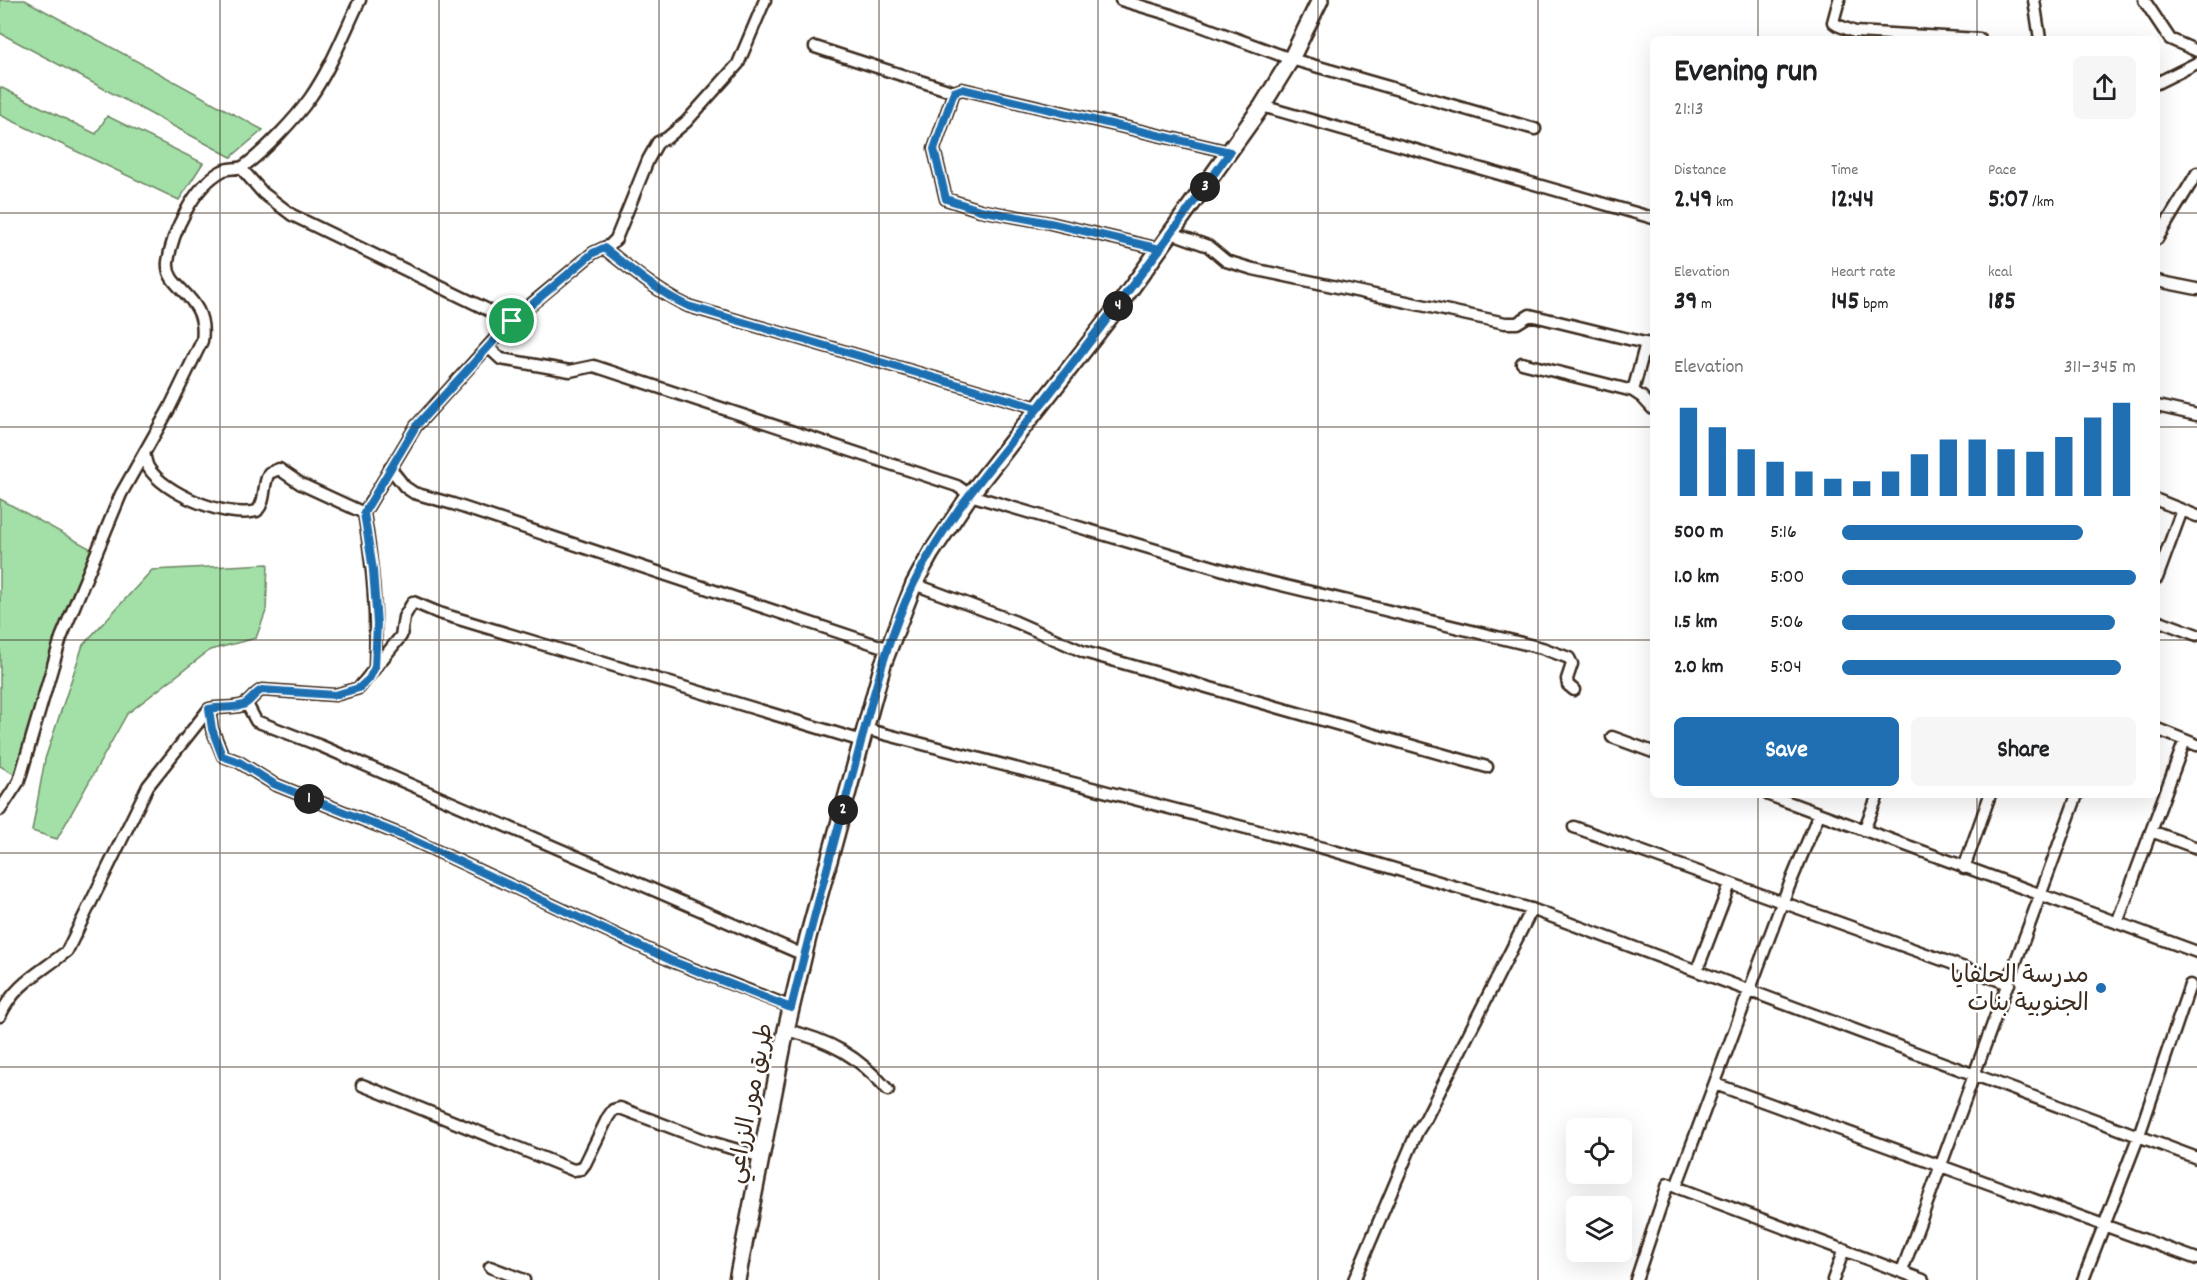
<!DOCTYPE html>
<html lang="en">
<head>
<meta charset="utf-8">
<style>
  :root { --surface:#fff; --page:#f6f6f6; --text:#202124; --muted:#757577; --accent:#1f6fb2 }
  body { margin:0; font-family:Dekko,"Playpen Sans Arabic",sans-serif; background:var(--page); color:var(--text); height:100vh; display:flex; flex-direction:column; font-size:22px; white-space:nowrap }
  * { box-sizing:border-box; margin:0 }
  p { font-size:20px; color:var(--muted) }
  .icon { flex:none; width:33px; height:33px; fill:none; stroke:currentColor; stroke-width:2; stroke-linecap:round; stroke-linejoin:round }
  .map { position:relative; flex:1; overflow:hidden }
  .sheet { position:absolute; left:1650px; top:36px; width:510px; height:762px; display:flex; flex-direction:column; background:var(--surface); border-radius:9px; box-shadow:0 6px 24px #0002 }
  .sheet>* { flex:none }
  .buttons { position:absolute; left:1566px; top:1118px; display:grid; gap:12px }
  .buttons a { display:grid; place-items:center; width:66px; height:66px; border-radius:9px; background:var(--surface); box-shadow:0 6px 24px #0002; font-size:30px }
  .pin { position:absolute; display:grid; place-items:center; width:51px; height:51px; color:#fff; margin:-26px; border:3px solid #fff; border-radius:50%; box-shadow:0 2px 6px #0007 }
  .km { position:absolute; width:30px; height:30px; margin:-15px; border-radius:50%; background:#222; color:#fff; font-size:16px; line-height:30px; text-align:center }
  .round { display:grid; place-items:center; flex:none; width:63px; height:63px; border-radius:9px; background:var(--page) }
  .overview { display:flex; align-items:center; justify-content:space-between; height:102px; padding:0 24px }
  h1 { font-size:33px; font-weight:700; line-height:45px }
  .figures { display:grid; grid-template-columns:repeat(3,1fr); gap:9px; height:102px; padding:6px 24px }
  .figures div { display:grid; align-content:center }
  .figures b { font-size:26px; font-weight:700 }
  .figures small { font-size:16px; font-weight:400 }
  .figures p { font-size:16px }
  .chart { height:168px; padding:12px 24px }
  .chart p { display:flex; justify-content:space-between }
  .chart svg { width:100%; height:108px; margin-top:6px; stroke:var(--accent); stroke-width:6 }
  .primary-button { display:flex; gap:12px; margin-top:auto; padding:12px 24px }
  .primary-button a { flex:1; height:69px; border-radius:9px; background:var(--accent); color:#fff; font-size:24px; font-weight:700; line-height:69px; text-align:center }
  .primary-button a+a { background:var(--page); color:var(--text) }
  ul { padding:0 24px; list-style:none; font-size:20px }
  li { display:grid; grid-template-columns:96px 72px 1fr; align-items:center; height:45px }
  li i { height:15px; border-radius:8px; background:var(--accent) }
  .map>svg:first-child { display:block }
  .green { fill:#a2e0a8; stroke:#6e8563; stroke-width:1.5 }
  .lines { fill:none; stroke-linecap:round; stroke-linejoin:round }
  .street-casing { stroke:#3b2a1e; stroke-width:15 }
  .secondary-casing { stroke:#3b2a1e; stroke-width:20 }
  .street { stroke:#fff; stroke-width:10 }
  .secondary { stroke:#fff; stroke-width:15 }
  .route-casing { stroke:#fff; stroke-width:12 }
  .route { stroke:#1f6fb2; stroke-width:8 }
  .grid { fill:none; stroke:#3b2a1e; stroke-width:1.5; stroke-opacity:0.55 }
  .poi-dot { fill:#1f6fb2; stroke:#fff; stroke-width:2 }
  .labels { text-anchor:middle; stroke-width:5; stroke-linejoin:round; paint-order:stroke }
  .poi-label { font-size:24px; fill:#3b2a1e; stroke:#fff; text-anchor:end }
  .street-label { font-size:24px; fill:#3b2a1e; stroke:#fff }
</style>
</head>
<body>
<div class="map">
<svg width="2197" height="1280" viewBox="0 0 2197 1280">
  <rect width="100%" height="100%" fill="#fff"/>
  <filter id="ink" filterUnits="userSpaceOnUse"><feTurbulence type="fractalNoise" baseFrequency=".0167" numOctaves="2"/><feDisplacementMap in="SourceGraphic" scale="12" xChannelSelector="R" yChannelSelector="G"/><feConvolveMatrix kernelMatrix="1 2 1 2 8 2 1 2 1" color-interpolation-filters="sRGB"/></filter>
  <g filter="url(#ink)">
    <path class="green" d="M0,0H25L263,130L231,157L0,33Z
      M0,87L96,134L107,116L203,163L179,200L0,115Z
      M0,499L93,550L58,635L14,774L0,766Z
      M268,564L266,611L256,638L210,650L127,714L57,839L32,831L45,759L83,645L152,570Z"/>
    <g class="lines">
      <defs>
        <path id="street" d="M1121,0L1171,15L1291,59L1535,129
          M1839,0L1833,22L1837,25L1855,32L1980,39
          M2034,0L2040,39
          M2144,0L2170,39L2197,51
          M815,47L954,92L962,89L1230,152
          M2157,83L2197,63
          M954,92L934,149L946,199L980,210L1050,223L1160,249
          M1262,106L1653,218
          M241,168L263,193L292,215L511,321
          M1172,233L1208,246L1226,261L1253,269L1505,323H1517L1530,315L1653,345
          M2157,239L2197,173
          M604,248C631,269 656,291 688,306L1038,408
          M2157,281L2197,289
          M488,347L501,359L570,371L594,366L957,486L970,495L1244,576L1542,648L1569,658L1572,664L1567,679L1568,685L1574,690
          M1522,363L1633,391L1642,397L1653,409
          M1633,391L1646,343
          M2157,406L2197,415
          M144,453C145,457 146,463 148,467C164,494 227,519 257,511C267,500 262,485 269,473L279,469L301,484L364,513
          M390,468L405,487L414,493L453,504L889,649
          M2157,500L2197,516
          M2157,578L2182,510
          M914,584L1016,622L1084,652L1487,767
          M2157,620L2197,635
          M375,667C377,612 373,567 364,513L416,426L511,321L593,253L610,245L616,239L648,160L658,142L667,138L686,122L738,64L765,0
          M247,704L256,721L321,746L804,955
          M209,709L212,729L223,756L239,762L274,784L411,839L672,961L791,1007
          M865,729L1327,849L1534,910L2197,1158
          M2157,729L2197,745
          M1612,737L1653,752
          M1769,795L2197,952
          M0,810L19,781L61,638L121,494L169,409L202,341C209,294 165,291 168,262C172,232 194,186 222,171C229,167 237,170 244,166C265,151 295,119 310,98C331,68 344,33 360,0
          M1574,827L2009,984
          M1864,830L1878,795
          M2151,831L2197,848
          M1964,868L1990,795
          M2117,923L2185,740
          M1697,970L1730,884
          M0,1016C15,983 40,973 67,951L148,786L209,709C221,706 232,709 243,705C251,702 254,693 262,690L335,695L359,688L401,636L404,617L413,602L439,613L862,741
          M786,1030C830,1040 858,1056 888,1090
          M1715,1084L2197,1259
          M362,1085L573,1170L581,1169L585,1164L608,1117L613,1110L620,1108L707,1141L762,1157
          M1676,1187L1782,903L1819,814
          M490,1267L524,1280
          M1902,1271L2077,795
          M1354,1280L1417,1132L1426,1118L1532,909
          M1636,1280L1668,1184L1923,1280
          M1833,1280L1844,1249
          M2083,1280L2139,1135L2190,985"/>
        <path id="secondary" d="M737,1280L786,1030L808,937L883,664L914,584L931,553L970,495L1117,308L1262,106L1291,59L1320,0"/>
      </defs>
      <use href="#street" class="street-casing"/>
      <use href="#secondary" class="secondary-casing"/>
      <use href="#street" class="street"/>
      <use href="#secondary" class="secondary"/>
    </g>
  </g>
  <g class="lines" filter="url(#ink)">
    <defs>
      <path id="route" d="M512,321L416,426L364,513L373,570L377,624L375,667L369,679L359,688L335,695L262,690C254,693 251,702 243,705C232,709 221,706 209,709L212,729L222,756L239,762L274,784L411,839L672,961L791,1008C811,926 833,846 855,765C871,704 886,640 914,583C948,513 1003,453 1051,392C1113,313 1172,233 1230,152L962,89L954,92L934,149L946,199L980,210L1050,223L1160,249L1038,408L688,306C656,291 631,269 604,248L593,253L512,321"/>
    </defs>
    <use href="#route" class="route-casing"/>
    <use href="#route" class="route"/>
  </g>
  <path class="grid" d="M220,0V1280M439,0V1280M659,0V1280M879,0V1280M1098,0V1280M1318,0V1280M1538,0V1280M1758,0V39M1977,0V39M0,213H1653M2157,213H2197M0,427H1653M2157,427H2197M0,640H1653M2157,640H2197M1758,795V1280M1977,795V1280M0,853H2197M0,1067H2197"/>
  <circle class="poi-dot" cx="2101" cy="988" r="6"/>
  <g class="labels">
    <g class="poi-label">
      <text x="2089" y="982">مدرسة الحلفايا<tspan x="2089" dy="28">الجنوبية بنات</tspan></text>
    </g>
    <g class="street-label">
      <text transform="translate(749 1103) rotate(-79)" y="8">طريق مور الزراعي</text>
    </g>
  </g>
</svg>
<div class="buttons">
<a><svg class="icon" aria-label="locate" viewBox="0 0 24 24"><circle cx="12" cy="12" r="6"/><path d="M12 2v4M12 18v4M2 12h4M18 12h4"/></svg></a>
<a><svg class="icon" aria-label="layers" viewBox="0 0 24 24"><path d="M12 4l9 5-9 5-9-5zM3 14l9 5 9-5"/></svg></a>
</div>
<div class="pin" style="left:512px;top:321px;background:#1e9e55"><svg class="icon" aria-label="arrive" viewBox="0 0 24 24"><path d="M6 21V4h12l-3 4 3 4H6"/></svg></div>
<b class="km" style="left:309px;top:799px">1</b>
<b class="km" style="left:843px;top:810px">2</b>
<b class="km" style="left:1205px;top:187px">3</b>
<b class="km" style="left:1118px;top:306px">4</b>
<section class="sheet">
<div class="overview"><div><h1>Evening run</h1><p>21:13</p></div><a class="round"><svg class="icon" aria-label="share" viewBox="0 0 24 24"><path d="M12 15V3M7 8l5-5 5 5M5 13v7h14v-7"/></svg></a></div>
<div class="figures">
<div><p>Distance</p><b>2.49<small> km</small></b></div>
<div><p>Time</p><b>12:44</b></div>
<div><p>Pace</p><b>5:07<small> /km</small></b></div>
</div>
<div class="figures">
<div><p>Elevation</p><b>39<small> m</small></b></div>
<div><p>Heart rate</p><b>145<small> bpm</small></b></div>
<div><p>kcal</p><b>185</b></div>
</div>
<div class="chart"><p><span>Elevation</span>311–345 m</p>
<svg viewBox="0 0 160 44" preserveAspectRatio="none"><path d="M5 44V8M15 44V16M25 44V25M35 44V30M45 44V34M55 44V37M65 44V38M75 44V34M85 44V27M95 44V21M105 44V21M115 44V25M125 44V26M135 44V20M145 44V12M155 44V6"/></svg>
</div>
<ul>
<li><b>500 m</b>5:16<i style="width:82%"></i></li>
<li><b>1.0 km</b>5:00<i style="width:100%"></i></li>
<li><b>1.5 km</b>5:06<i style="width:93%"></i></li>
<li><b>2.0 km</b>5:04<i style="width:95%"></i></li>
</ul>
<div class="primary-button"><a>Save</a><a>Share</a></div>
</section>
</div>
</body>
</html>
